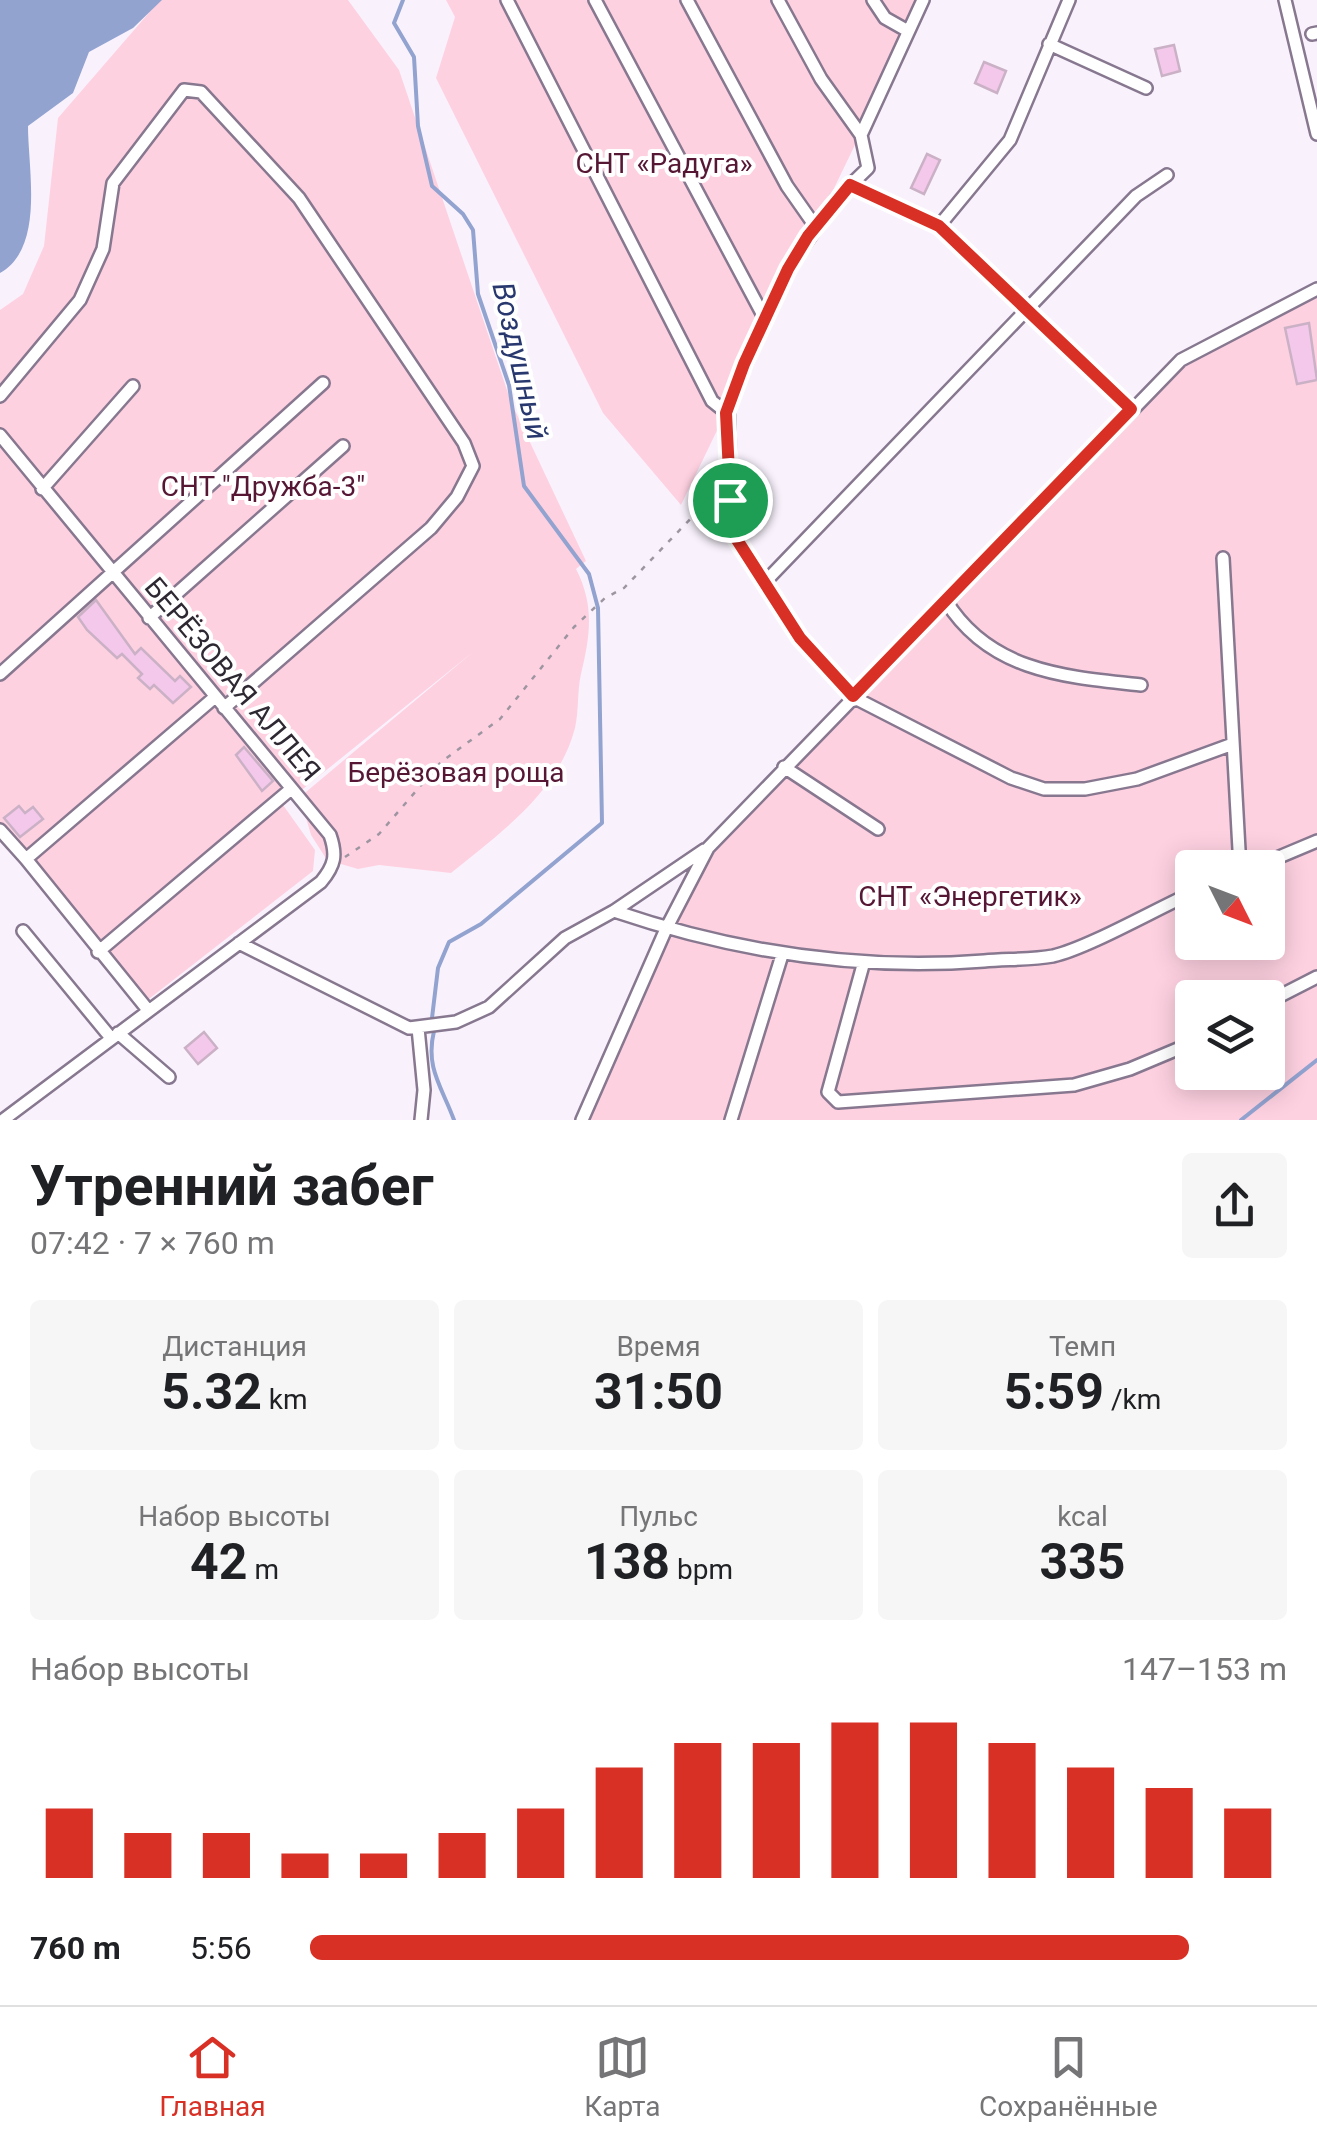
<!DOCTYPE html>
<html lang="ru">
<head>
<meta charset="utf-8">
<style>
  :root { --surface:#fff; --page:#f6f6f6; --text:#202124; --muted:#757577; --line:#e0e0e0; --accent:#d93025 }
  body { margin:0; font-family:Roboto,sans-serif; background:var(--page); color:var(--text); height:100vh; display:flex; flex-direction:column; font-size:38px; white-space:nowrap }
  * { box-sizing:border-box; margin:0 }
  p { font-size:32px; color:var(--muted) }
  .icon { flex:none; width:55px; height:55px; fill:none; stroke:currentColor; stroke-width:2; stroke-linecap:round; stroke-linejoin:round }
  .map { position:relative; height:1120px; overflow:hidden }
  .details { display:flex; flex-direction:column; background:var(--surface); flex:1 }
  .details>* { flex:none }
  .needle { width:65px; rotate:132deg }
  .tools { position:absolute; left:1175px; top:850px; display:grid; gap:20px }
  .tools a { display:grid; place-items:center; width:110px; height:110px; border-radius:10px; background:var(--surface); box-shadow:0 5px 25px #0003; font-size:50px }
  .pin { position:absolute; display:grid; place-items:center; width:85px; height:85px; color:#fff; margin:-42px; border:5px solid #fff; border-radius:50%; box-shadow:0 2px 10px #0007 }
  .round { display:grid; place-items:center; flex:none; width:105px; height:105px; border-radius:10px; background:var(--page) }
  .head { display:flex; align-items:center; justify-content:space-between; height:170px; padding:0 30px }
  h1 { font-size:55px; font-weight:700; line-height:75px }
  .figures { display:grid; grid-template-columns:repeat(3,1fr); gap:15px; height:170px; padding:10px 30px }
  .figures div { display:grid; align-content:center; border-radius:10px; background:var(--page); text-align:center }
  .figures b { font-size:50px; font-weight:700 }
  .figures small { font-size:28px; font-weight:400 }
  .figures p { font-size:28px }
  .chart { height:280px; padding:20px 30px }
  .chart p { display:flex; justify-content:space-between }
  .chart svg { width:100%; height:180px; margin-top:10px; stroke:var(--accent); stroke-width:6 }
  ul { padding:0 30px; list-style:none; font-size:32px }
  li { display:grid; grid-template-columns:160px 120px 1fr; align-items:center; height:75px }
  li i { height:25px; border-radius:12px; background:var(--accent) }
  .dock { display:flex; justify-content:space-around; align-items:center; height:140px; border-top:2px solid var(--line); background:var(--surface); font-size:28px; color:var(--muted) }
  .dock a { display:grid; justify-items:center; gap:5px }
  .dock .selected { color:var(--accent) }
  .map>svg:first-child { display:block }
  .green { fill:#fed1e1; fill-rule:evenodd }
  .water { fill:#93a3d0 }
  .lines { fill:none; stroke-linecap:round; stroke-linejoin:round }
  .stream { stroke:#93a3d0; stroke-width:4 }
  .building { fill:#f4c8eb; stroke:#cbb1c5; stroke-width:2.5 }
  .minor-casing { stroke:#877890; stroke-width:16 }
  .path { stroke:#9d96a1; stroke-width:2.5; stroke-dasharray:5 8; stroke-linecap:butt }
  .minor { stroke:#fff; stroke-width:11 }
  .route-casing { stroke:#fff; stroke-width:20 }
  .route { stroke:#d93025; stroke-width:12 }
  .labels { text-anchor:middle; stroke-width:8; stroke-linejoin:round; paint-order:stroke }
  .park-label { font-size:28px; fill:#561735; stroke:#fff }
  .street-label { font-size:28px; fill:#2e2832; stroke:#fff }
  .water-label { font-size:30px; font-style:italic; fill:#28386f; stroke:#fff }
</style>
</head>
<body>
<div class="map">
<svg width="1317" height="1120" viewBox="0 0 1317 1120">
  <rect width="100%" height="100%" fill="#f9f2fd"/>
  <path class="green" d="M160,0H348L399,70L511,402L586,561L576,569C595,606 590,636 581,674C577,692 579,711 575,728C558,793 500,833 451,873L379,865L358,869L327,860L311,835L300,797L473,652L283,805L315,850L313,871L145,1002L0,835V310L23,294L44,246L58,118Z
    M446,0H925L681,505L603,413L436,78L455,17Z
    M1317,296V1120H580L645,973L714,844L1157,379L1210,342ZM1192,868H1268V942H1192ZM1192,998H1268V1072H1192Z"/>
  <path class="water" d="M0,0H162L133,28L89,52L73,93L28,126C28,169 45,248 0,273Z"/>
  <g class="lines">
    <path class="stream" d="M403,0L394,23L414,57L418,126L432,186L463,214L473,230L478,294L509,385L524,486L589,574L598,608L602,823L481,924L449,942L438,968L432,1018
      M434,1031C425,1068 442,1087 454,1120
      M1241,1120L1317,1060"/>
  </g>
  <path class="building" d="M1174,45L1180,71L1162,76L1155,49Z
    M984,62L1006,71L997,93L975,83Z
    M927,154L940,160L924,194L911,188Z
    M1309,323L1317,380L1297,384L1285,328Z
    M96,600L135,654L141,648L175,681L180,676L191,687L173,703L154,685L150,689L138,678L142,674L122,654L117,658L87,630L78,617Z
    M244,747L273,781L262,791L236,755Z
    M19,806L25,813L33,807L43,819L20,837L4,818Z
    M204,1032L217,1048L198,1064L185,1048Z"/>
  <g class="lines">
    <defs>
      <path id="minor" d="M507,0L712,401L727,413
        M595,0L765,319
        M687,0L787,186L815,226
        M778,0L821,79L861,135
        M873,0L885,18L908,31
        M923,0L861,135L868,168L836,199L788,269L728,404L732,532L800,637L853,697L1011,778L1044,789H1085L1137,779L1230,745
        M1285,0L1317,134
        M1312,34L1317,33
        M1049,44L1146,88
        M850,185L939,226L1010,140L1069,0
        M939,226L1131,409
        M0,396L80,300L103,249L113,183L184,90L201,92L299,198L464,443L473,466L457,497L431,528L224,708
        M0,435L330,835C337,855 335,865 321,882L3,1120
        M42,489L133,386
        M1223,558L1240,868
        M764,583L1136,196L1167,175
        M946,601C990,672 1066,677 1141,685
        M149,618L343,446
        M0,674L323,383
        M784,767L878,829
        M0,830L26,859
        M1253,868L1317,841
        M614,911C735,952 857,971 984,961C1006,959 1031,960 1053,956C1088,948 1156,909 1192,893
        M23,931L111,1038
        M239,943L409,1028L456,1022L489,1007L565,938L614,911L704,850
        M98,952L291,789
        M863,965L828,1092L838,1102L1074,1085L1130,1069L1192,1043
        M1268,1002L1317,977
        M148,1010L26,859L215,697
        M418,1028L424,1090L421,1120
        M118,1033L169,1077
        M582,1120L666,929L708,848L1181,360L1317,289
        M731,1120L782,955"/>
    </defs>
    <use href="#minor" class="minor-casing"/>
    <path class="path" d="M345,857L379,834L441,762L500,719L574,627L605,598L624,588L697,512L719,501"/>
    <use href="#minor" class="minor"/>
  </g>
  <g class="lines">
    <defs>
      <path id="route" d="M850,185L939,226L1131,409L853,696L800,638L732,532L726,413L744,364L788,269L808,236Z"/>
    </defs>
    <use href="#route" class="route-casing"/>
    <use href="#route" class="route"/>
  </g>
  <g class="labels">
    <g class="park-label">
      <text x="664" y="173">СНТ «Радуга»</text>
      <text x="263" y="496">СНТ "Дружба-3"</text>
      <text x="456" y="782">Берёзовая роща</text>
      <text x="970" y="906">СНТ «Энергетик»</text>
    </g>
    <g class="street-label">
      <text transform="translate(233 679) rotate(50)" y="10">БЕРЁЗОВАЯ АЛЛЕЯ</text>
    </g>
    <g class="water-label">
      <text transform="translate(520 361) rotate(77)" y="10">Воздушный</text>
    </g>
  </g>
</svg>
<div class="tools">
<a><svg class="needle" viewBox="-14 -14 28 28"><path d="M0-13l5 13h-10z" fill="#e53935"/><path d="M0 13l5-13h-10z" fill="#757577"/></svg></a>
<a><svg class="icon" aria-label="layers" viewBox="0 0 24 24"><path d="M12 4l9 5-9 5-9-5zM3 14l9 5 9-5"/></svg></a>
</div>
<div class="pin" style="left:730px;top:500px;background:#1e9e55"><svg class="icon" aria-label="arrive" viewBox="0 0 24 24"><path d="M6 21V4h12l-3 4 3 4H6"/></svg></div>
</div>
<section class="details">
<div class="head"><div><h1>Утренний забег</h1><p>07:42 · 7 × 760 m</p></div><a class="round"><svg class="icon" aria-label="share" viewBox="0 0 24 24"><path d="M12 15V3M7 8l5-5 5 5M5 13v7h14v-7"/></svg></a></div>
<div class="figures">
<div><p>Дистанция</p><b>5.32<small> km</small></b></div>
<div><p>Время</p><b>31:50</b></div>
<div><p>Темп</p><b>5:59<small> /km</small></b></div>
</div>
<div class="figures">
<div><p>Набор высоты</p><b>42<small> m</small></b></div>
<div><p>Пульс</p><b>138<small> bpm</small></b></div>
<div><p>kcal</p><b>335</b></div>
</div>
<div class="chart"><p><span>Набор высоты</span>147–153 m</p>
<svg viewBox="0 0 160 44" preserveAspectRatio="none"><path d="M5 44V27M15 44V33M25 44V33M35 44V38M45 44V38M55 44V33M65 44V27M75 44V17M85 44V11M95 44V11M105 44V6M115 44V6M125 44V11M135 44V17M145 44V22M155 44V27"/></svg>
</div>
<ul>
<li><b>760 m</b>5:56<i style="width:90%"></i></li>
</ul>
</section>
<nav class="dock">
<a class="selected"><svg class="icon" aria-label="home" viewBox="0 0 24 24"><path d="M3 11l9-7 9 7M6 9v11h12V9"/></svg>Главная</a>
<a><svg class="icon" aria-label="map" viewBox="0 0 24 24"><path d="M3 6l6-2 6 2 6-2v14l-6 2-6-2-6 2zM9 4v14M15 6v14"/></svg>Карта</a>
<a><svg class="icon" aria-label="saved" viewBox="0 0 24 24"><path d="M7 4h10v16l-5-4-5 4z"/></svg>Сохранённые</a>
</nav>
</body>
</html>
